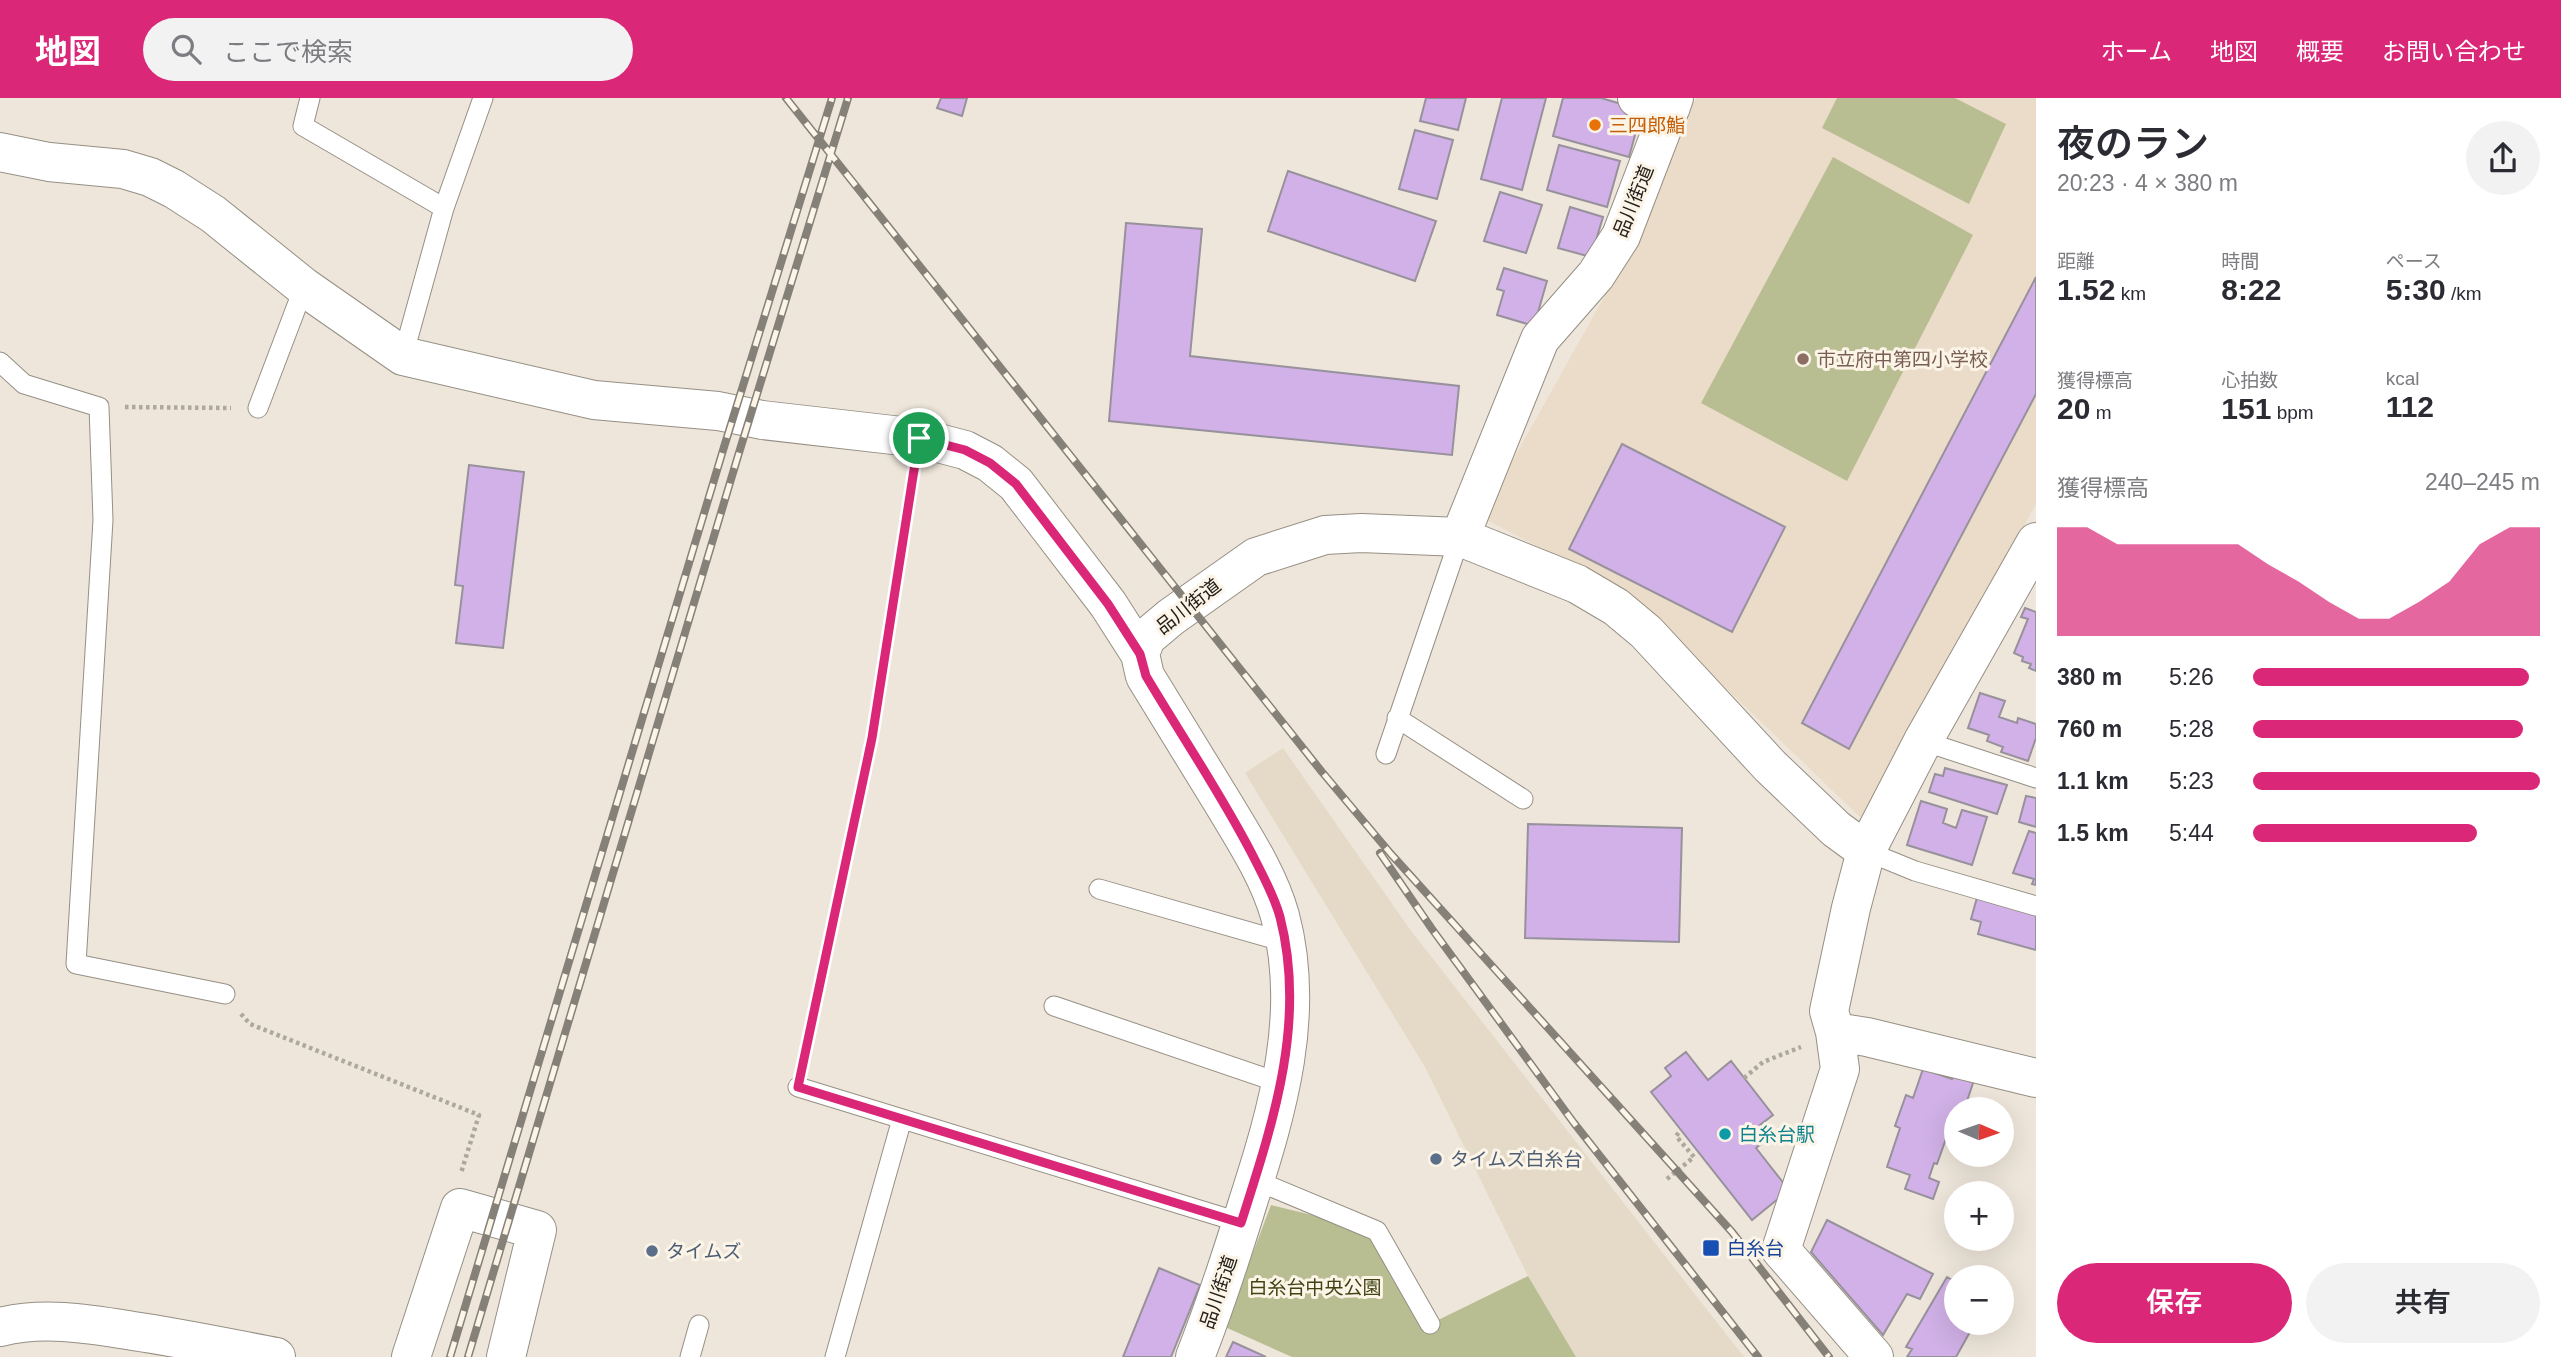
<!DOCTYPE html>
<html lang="ja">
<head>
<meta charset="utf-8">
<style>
  :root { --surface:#fff; --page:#f2f2f3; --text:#2b2b33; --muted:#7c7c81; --accent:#db2777 }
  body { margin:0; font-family:Arial,"Noto Sans JP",sans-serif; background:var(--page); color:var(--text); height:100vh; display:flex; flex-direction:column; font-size:26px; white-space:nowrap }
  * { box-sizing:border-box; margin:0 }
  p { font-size:23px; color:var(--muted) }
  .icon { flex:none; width:38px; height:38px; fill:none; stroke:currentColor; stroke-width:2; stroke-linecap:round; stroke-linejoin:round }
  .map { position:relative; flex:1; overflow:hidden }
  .side { display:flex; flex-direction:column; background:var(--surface); width:525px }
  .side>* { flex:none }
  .needle { width:46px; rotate:92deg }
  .tools { position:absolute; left:1944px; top:999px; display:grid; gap:14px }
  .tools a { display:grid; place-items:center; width:70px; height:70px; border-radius:50%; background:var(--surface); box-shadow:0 7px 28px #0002; font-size:35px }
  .pin { position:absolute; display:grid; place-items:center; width:60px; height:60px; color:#fff; margin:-30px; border:4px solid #fff; border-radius:50%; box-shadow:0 2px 7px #0007 }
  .round { display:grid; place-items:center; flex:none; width:74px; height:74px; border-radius:37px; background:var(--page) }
  .summary { display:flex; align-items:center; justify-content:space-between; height:119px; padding:0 21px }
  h1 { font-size:38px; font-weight:600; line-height:52px }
  .figures { display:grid; grid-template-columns:repeat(3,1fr); gap:10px; height:119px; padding:7px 21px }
  .figures div { display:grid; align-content:center }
  .figures b { font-size:30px; font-weight:600 }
  .figures small { font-size:19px; font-weight:400 }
  .figures p { font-size:19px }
  .chart { height:196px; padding:14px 21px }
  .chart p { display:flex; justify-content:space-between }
  .chart svg { width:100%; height:126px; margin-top:7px; fill:var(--accent); opacity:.7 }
  .primary-button { display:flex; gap:14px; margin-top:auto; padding:14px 21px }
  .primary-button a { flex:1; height:80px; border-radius:42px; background:var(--accent); color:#fff; font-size:28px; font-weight:600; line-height:80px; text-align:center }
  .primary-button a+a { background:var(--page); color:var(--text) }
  ul { padding:0 21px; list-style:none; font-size:23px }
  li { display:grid; grid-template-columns:112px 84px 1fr; align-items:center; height:52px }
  li i { height:18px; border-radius:9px; background:var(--accent) }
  header { display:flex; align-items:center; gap:42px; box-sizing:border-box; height:98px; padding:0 35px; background:var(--accent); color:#fff }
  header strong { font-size:33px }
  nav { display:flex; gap:38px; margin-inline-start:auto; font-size:24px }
  .search { width:490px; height:63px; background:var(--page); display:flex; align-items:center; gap:18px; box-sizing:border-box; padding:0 24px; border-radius:38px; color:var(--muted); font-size:26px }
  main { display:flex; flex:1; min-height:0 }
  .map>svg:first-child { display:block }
  .built { fill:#e5dac7 }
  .education { fill:#ebdbc9 }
  .green { fill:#b8be91 }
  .building { fill:#d1b1e7; stroke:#97919c; stroke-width:2 }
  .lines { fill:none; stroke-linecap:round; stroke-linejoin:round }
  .service-casing { stroke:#968f84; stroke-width:21 }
  .minor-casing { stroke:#968f84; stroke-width:40 }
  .path { stroke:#ada79e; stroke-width:4.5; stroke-dasharray:3.5 3.5; stroke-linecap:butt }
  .service { stroke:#fff; stroke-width:19 }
  .minor { stroke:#fff; stroke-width:38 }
  .rail-casing { stroke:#858078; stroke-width:8 }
  .rail { stroke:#fbf4e7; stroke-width:5; stroke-dasharray:16; stroke-linecap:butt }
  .route-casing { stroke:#fff; stroke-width:14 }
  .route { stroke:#db2777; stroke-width:9 }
  .food-dot { fill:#e8710a; stroke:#fbf4e7; stroke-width:2.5 }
  .education-dot { fill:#8d6e63; stroke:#fbf4e7; stroke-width:2.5 }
  .culture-dot { fill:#0f9aa8; stroke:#fbf4e7; stroke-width:2.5 }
  .service-dot { fill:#5c6f8a; stroke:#fbf4e7; stroke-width:2.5 }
  .transit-dot { fill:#1a4fb4; stroke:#fbf4e7; stroke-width:2.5 }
  .labels { text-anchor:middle; stroke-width:6; stroke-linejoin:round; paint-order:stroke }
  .food-label { font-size:19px; fill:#c56008; stroke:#fbf4e7; text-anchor:start }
  .street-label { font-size:19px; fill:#22201b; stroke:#fbf4e7 }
  .education-label { font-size:19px; fill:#785e54; stroke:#fbf4e7; text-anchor:start }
  .culture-label { font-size:19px; fill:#0d838f; stroke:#fbf4e7; text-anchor:start }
  .service-label { font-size:19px; fill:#4e5e75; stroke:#fbf4e7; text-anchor:start }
  .transit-label { font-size:19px; fill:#164399; stroke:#fbf4e7; text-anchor:start }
  .park-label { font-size:19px; fill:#404415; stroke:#fbf4e7 }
</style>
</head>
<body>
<header>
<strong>地図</strong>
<div class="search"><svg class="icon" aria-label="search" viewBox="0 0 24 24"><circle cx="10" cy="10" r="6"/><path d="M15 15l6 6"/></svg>ここで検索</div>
<nav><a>ホーム</a><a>地図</a><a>概要</a><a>お問い合わせ</a></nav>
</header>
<main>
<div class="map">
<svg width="2036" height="1259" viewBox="0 0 2036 1259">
  <rect width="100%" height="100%" fill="#eee6da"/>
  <path class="built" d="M1283,650L1409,830L1744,1259H1576L1528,1178L1425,969L1245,675Z"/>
  <path class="education" d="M1696,0H2036V406L1861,720L1626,494L1481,419L1650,117Z"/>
  <path class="green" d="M1837,0H1955L2006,26L1969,106L1822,30Z
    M1833,59L1973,137L1847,383L1701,305Z
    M1271,1107L1377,1133L1430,1226L1528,1178L1576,1259H1292L1225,1229Z"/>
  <path class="building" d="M941,0H967L962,18L937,10Z
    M1426,0H1466L1458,32L1420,23Z
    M1502,0H1546L1522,92L1481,81Z
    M1563,0H1601L1642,12L1629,59L1553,38Z
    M1415,32L1453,42L1437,101L1399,91Z
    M1559,47L1620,63L1607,109L1547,92Z
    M1288,73L1436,123L1415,183L1268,133Z
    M1500,94L1542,107L1526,155L1484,143Z
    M1570,109L1603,119L1591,159L1558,150Z
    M1126,125L1202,131L1190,258L1459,288L1452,357L1109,323Z
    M1504,170L1547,183L1534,228L1497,217L1504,193L1497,191Z
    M2036,179V296L1849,651L1802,625Z
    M1622,346L1785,429L1732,534L1569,451Z
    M469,367L524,374L503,550L456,545L463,488L455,487Z
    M2025,510L2036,514V573L2029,570L2031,566L2022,563L2023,559L2014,555L2028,521L2021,519Z
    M1980,595L2005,603L1999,619L2017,625L2018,620L2036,626V640L2028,663L2001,654L2003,649L1987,643L1989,637L1968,630Z
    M1945,670L2007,687L1997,716L1929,694L1935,676L1943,678Z
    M2026,698L2036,700V729L2019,724Z
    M1921,703L1947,711L1943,725L1956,730L1962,712L1987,719L1972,767L1907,747Z
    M1528,726L1682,730L1679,844L1525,840Z
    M2029,733L2036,735V787L2032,786L2034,781L2013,775Z
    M1978,796L2036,818V852L1978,836L1981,824L1971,821Z
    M1686,954L1708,982L1731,963L1773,1017L1760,1027L1770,1039L1756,1050L1789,1092L1752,1122L1651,994L1671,978L1665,970Z
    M1923,971L1952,981L1956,971L1975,979L1964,1012H1956L1955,1037L1948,1035L1937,1066L1934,1065L1929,1080L1939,1084L1933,1101L1905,1091L1910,1077L1887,1069L1900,1030L1895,1028L1906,997L1913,1000Z
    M1827,1122L1933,1176L1920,1201L1907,1196L1883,1237L1811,1154Z
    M1159,1170L1200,1187L1171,1259H1123Z
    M1947,1179L1956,1184V1225H1975L1956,1259H1907L1912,1251L1906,1249Z
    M1233,1244L1266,1259H1226Z"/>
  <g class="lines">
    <defs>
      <path id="service" d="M310,0L303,28L444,110
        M403,258L444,110L483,0
        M0,264L24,286L99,309L103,422L76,866L225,896
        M258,310L304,189
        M1397,620L1523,701
        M1923,643L2036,680
        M1386,656L1460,439
        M1866,753L1915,773L2036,808
        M1099,791L1285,844
        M1054,908L1283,986
        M798,989L1242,1125
        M1255,1082L1377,1133L1430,1226
        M690,1259L699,1227
        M835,1259L902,1021"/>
      <path id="minor" d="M1637,0L1671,9
        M0,54L49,64L123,71L150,79L174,91L213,116L304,189L403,258L594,302L718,313L762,322L919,340L965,352L990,365L1016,386L1108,506L1140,556
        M1460,439L1540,241L1596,177L1621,138L1674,0
        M1835,934L1867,939L2036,980
        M0,1229C44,1218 89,1226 133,1233C181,1240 229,1250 276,1259
        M411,1259L460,1110L537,1132L506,1259
        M1195,1259C1215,1208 1232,1156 1248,1104C1278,1011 1306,915 1280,818C1269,778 1244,740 1223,705C1197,662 1171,620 1145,578L1140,556L1146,540L1171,519L1256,459L1325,437L1361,435L1460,439L1577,486L1616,509L1646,534L1770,668L1836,731L1866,753
        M1874,1259L1781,1152L1840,971L1835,934L1829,913L1851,810L1866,753L1923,643L2036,444"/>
    </defs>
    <use href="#service" class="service-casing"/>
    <use href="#minor" class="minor-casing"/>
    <path class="path" d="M125,309L231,310
      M241,916L250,926L479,1017L461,1075
      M803,962L872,640L914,376
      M1744,980L1763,964L1801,949
      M1667,1081L1694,1059L1676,1038L1681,1032"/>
    <use href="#service" class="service"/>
    <use href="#minor" class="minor"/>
    <defs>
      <path id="rail" d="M786,0L1322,674L1391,756L1732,1134L1829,1259
        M1380,755L1432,831L1574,1025L1758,1259
        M450,1259L724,349L832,0
        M468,1259L738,358L848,0"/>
    </defs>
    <use href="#rail" class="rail-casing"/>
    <use href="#rail" class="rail"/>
  </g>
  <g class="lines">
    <defs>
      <path id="route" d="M919,340L965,352L990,365L1016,386L1108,506L1140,556L1146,578C1181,637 1220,694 1252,756C1262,776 1274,797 1280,819C1307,924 1273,1025 1241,1125L798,989L872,640Z"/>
    </defs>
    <use href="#route" class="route-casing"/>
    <use href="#route" class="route"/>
  </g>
  <circle class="food-dot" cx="1595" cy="27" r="7"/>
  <circle class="education-dot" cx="1803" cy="261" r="7"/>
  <circle class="culture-dot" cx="1725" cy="1036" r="7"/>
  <g class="service-dot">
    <circle cx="1436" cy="1061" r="7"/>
    <circle cx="652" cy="1153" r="7"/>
  </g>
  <rect class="transit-dot" x="1702" y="1141" width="18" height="18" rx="3.5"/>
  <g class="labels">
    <g class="food-label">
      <text x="1609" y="34">三四郎鮨</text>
    </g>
    <g class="street-label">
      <text transform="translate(1633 103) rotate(-68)" y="7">品川街道</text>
      <text transform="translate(1188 508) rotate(-38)" y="7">品川街道</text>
      <text transform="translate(1218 1194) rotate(-71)" y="7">品川街道</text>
    </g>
    <g class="education-label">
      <text x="1817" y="268">市立府中第四小学校</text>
    </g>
    <g class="culture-label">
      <text x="1739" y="1043">白糸台駅</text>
    </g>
    <g class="service-label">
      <text x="1450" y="1068">タイムズ白糸台</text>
      <text x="666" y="1160">タイムズ</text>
    </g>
    <g class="transit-label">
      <text x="1727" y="1157">白糸台</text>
    </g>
    <g class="park-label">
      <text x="1315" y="1196">白糸台中央公園</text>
    </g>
  </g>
</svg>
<div class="tools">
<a><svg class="needle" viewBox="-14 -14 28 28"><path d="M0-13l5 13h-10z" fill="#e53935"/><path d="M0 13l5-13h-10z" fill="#7c7c81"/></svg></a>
<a>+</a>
<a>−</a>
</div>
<div class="pin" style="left:919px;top:340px;background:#1e9e55"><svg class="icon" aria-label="arrive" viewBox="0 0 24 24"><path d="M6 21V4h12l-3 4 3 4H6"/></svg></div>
</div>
<section class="side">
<div class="summary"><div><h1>夜のラン</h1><p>20:23 · 4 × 380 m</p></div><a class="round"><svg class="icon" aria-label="share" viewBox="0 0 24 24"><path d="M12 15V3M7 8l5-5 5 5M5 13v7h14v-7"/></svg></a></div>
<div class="figures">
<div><p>距離</p><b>1.52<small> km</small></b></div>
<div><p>時間</p><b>8:22</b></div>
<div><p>ペース</p><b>5:30<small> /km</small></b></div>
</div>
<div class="figures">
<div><p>獲得標高</p><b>20<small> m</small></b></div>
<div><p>心拍数</p><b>151<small> bpm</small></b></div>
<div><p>kcal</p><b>112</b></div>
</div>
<div class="chart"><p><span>獲得標高</span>240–245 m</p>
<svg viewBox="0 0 160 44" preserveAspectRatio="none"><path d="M0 44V6L10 6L20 12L30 12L40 12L50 12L60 12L70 19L80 25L90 32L100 38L110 38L120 32L130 25L140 12L150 6L160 6V44z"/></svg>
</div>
<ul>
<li><b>380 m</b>5:26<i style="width:96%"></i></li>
<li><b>760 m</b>5:28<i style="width:94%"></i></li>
<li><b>1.1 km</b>5:23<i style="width:100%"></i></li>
<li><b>1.5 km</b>5:44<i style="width:78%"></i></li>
</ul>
<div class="primary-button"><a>保存</a><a>共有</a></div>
</section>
</main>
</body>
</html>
